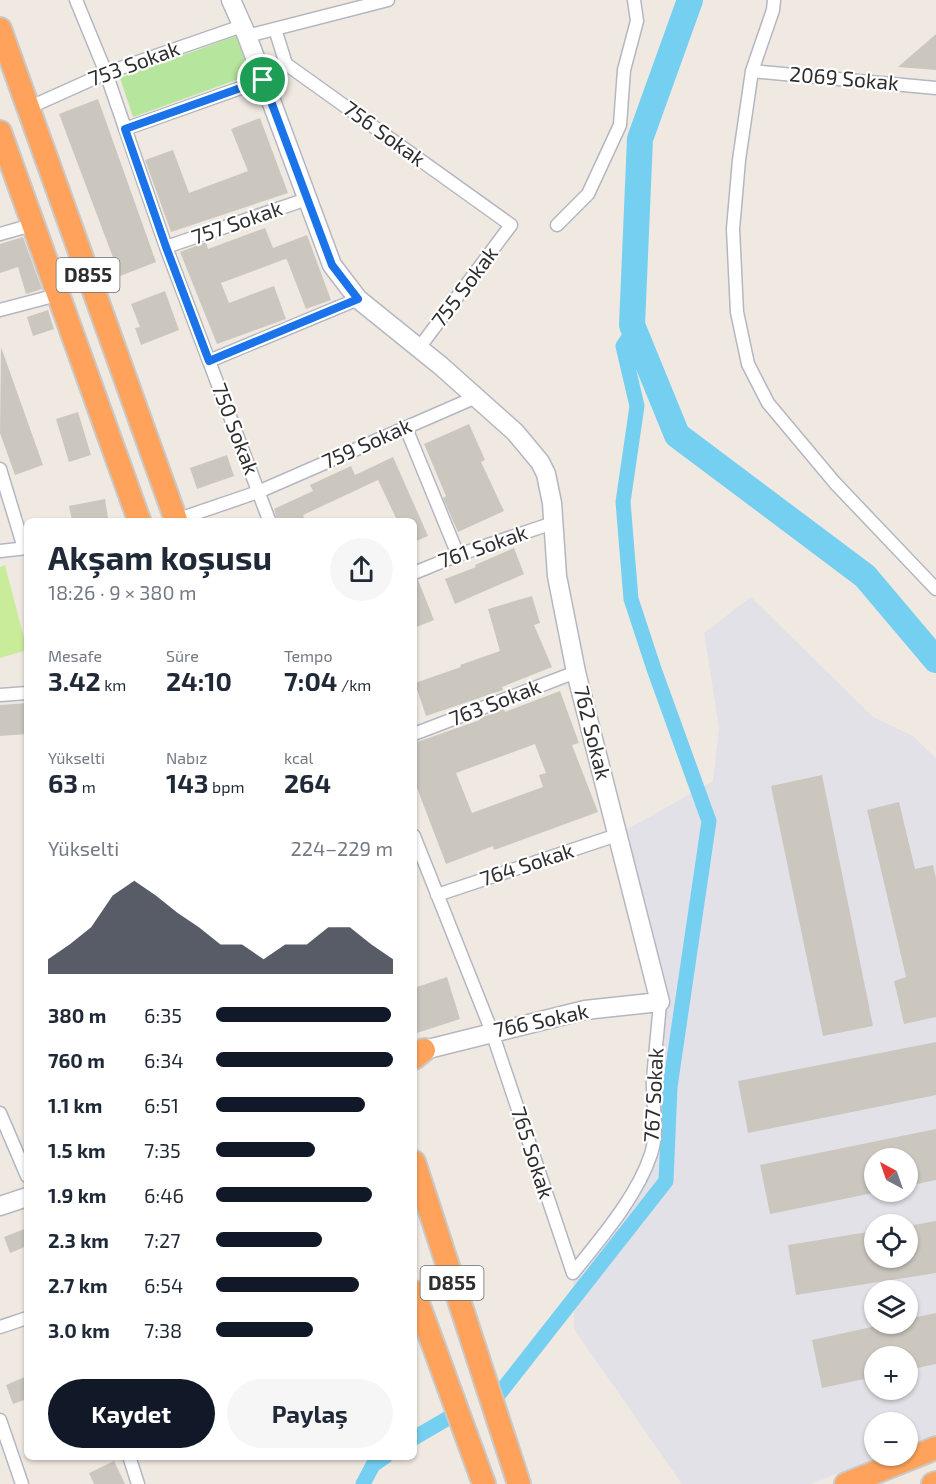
<!DOCTYPE html>
<html lang="tr">
<head>
<meta charset="utf-8">
<style>
  :root { --surface:#fff; --page:#f6f6f7; --text:#1f2937; --muted:#747a83; --accent:#111827 }
  body { margin:0; font-family:"Exo 2",sans-serif; background:var(--page); color:var(--text); height:100vh; display:flex; flex-direction:column; font-size:22px; white-space:nowrap }
  * { box-sizing:border-box; margin:0 }
  p { font-size:20px; color:var(--muted) }
  .icon { flex:none; width:33px; height:33px; fill:none; stroke:currentColor; stroke-width:2; stroke-linecap:round; stroke-linejoin:round }
  .map { position:relative; flex:1; overflow:hidden }
  .sheet { position:absolute; left:24px; top:518px; width:393px; height:942px; display:flex; flex-direction:column; background:var(--surface); border-radius:9px; box-shadow:0 2px 4px #0004 }
  .sheet>* { flex:none }
  .needle { width:39px; rotate:320deg }
  .tools { position:absolute; left:864px; top:1148px; display:grid; gap:12px }
  .tools a { display:grid; place-items:center; width:54px; height:54px; border-radius:50%; background:var(--surface); box-shadow:0 2px 4px #0004; font-size:30px }
  .pin { position:absolute; display:grid; place-items:center; width:51px; height:51px; color:#fff; margin:-26px; border:3px solid #fff; border-radius:50%; box-shadow:0 2px 6px #0007 }
  .round { display:grid; place-items:center; flex:none; width:63px; height:63px; border-radius:32px; background:var(--page) }
  .head { display:flex; align-items:center; justify-content:space-between; height:102px; padding:0 24px }
  h1 { font-size:33px; font-weight:700; line-height:45px }
  .stats { display:grid; grid-template-columns:repeat(3,1fr); gap:9px; height:102px; padding:6px 24px }
  .stats div { display:grid; align-content:center }
  .stats b { font-size:26px; font-weight:700 }
  .stats small { font-size:16px; font-weight:400 }
  .stats p { font-size:16px }
  .chart { height:168px; padding:12px 24px }
  .chart p { display:flex; justify-content:space-between }
  .chart svg { width:100%; height:108px; margin-top:6px; fill:var(--accent); opacity:.7 }
  .cta { display:flex; gap:12px; margin-top:auto; padding:12px 24px }
  .cta a { flex:1; height:69px; border-radius:36px; background:var(--accent); color:#fff; font-size:24px; font-weight:700; line-height:69px; text-align:center }
  .cta a+a { background:var(--page); color:var(--text) }
  ul { padding:0 24px; list-style:none; font-size:20px }
  li { display:grid; grid-template-columns:96px 72px 1fr; align-items:center; height:45px }
  li i { height:15px; border-radius:8px; background:var(--accent) }
  .map>svg:first-child { display:block }
  .industrial { fill:#e3e1e8; fill-rule:evenodd }
  .green { fill:#b6e59e }
  .pitch { fill:#c9ec9a }
  .lines { fill:none; stroke-linecap:round; stroke-linejoin:round }
  .canal { stroke:#75cff0; stroke-width:15 }
  .river { stroke:#75cff0; stroke-width:26 }
  .building { fill:#cbc7bf; fill-rule:evenodd }
  .street-casing { stroke:#b4b7c1; stroke-width:15 }
  .secondary-casing { stroke:#b4b7c1; stroke-width:21 }
  .highway-casing { stroke:#c9c9c9; stroke-width:26 }
  .street { stroke:#fff; stroke-width:12 }
  .secondary { stroke:#fff; stroke-width:18 }
  .highway { stroke:#ffa35c; stroke-width:22 }
  .route-casing { stroke:#fff; stroke-width:12 }
  .route { stroke:#1a73e8; stroke-width:8 }
  .labels { text-anchor:middle; stroke-width:4.5; stroke-linejoin:round; paint-order:stroke }
  .shield { fill:#fff; stroke:#6d6d6d; stroke-width:1.5 }
  .shield-label { font-size:20px; font-weight:bold; fill:#2e2e2e }
  .street-label { font-size:21px; fill:#2e2e2e; stroke:#fff }
</style>
</head>
<body>
<div class="map">
<svg width="936" height="1484" viewBox="0 0 936 1484">
  <rect width="100%" height="100%" fill="#efe9e1"/>
  <path class="industrial" d="M751,597L873,717L913,736L936,758V1434L908,1446V1422H874V1455H885L811,1484H682L574,1329L573,1273L605,1233L651,1153L660,1002L617,835L713,781L719,728L704,633ZM874,1158H908V1191H874ZM874,1224H908V1257H874ZM874,1290H908V1323H874ZM874,1356H908V1389H874Z"/>
  <path class="green" d="M236,36L250,75L133,117L120,78Z"/>
  <path class="pitch" d="M5,565L27,650L0,658V567Z"/>
  <g class="lines">
    <path class="canal" d="M499,1394L666,1181L670,1087L709,821L654,669L631,599L623,502L637,406L623,346L634,330
      M414,1438L450,1417
      M363,1484L373,1465L386,1456"/>
    <path class="river" d="M690,0L640,139L632,325L677,435L865,576L936,660"/>
  </g>
  <path class="building" d="M936,34V70L898,67Z
    M98,99L156,262L120,276L59,114Z
    M260,118L288,193L171,232L145,160L173,150L189,193L248,171L231,129Z
    M265,228L273,248L307,235L331,300L306,309L287,260L285,259L221,283L229,303L274,286L286,319L217,344L180,252L206,242L208,249Z
    M23,237L42,289L26,294L18,267L0,273V244Z
    M165,291L179,330L141,345L135,328L140,327L131,304Z
    M48,310L54,329L33,336L27,317Z
    M1,347L43,465L15,475L0,433Z
    M78,412L91,455L69,462L56,419Z
    M469,424L485,460L481,462L504,511L458,532L443,498L446,496L424,444Z
    M227,455L234,476L197,489L190,468Z
    M393,457L428,536L414,542V520H397L378,480L303,515L305,520H277L274,509L313,491L310,485L351,466L355,475Z
    M105,499L108,518L72,520L69,506Z
    M514,548L524,574L455,604L445,579L476,567L475,565Z
    M418,580L434,620L414,628V581Z
    M532,596L540,623L534,625L552,667L502,687L503,690L426,716L415,683L461,667L460,665L500,651L488,609Z
    M560,691L579,743L572,745L598,812L494,850L493,846L446,864L414,780V743L480,720V718L504,709L505,712ZM535,744L546,773L539,775L543,787L472,813L456,773Z
    M27,703V734L0,736V705Z
    M822,775L873,1026L823,1036L771,786Z
    M899,802L915,869L933,865L936,878V1017L904,1024L894,981L906,977L867,810Z
    M447,977L460,1019L414,1034V988Z
    M936,1042V1095L748,1133L738,1081Z
    M936,1129V1180L908,1186V1158H874V1191H883L770,1214L760,1165Z
    M936,1221V1273L796,1295L788,1245L874,1231V1257H908V1226Z
    M27,1228V1246L10,1253L4,1237Z
    M936,1313V1364L908,1370V1356H874V1377L822,1388L812,1340L890,1323H908V1319Z
    M27,1376V1399L13,1404L6,1385Z
    M114,1461L125,1484H94L89,1473Z"/>
  <g class="lines">
    <defs>
      <path id="street" d="M76,0L106,73L166,247L269,520
        M774,0L773,10L752,71L739,160L733,229L737,312L748,364L768,403L835,483L936,589
        M275,29L286,64L511,225L419,348
        M247,36L388,0
        M752,71L936,88
        M28,108L106,73L242,26
        M125,129L263,80
        M557,225L588,194L620,125L624,70L637,21L634,0
        M0,234L32,225
        M166,247L307,199
        M0,310L57,295
        M209,361L358,299
        M406,428L458,555
        M0,469L24,548
        M176,520L258,492L476,397
        M0,551L27,548
        M414,573L458,555L553,523
        M0,695L27,693
        M414,734L576,672
        M414,836L492,1032L573,1273
        M437,895L617,835
        M0,1113L27,1176
        M573,1273C600,1239 637,1197 651,1154C659,1130 652,1105 653,1080C655,1054 658,1028 660,1002
        M0,1327L27,1318
        M0,1420L22,1484
        M129,1456L138,1484"/>
      <path id="secondary" d="M231,0L247,36L332,265L358,299L441,366L515,432L540,462L546,474L552,503L557,576L576,672L660,1002L585,1010L424,1050
        M0,1206L27,1197"/>
      <path id="highway" d="M0,29L176,520
        M0,132L139,520
        M414,1058L424,1050
        M414,1162L519,1484
        M414,1292L484,1484
        M846,1484L936,1448
        M933,1484L936,1483"/>
    </defs>
    <use href="#street" class="street-casing"/>
    <use href="#secondary" class="secondary-casing"/>
    <use href="#highway" class="highway-casing"/>
    <use href="#street" class="street"/>
    <use href="#secondary" class="secondary"/>
    <use href="#highway" class="highway"/>
  </g>
  <g class="lines">
    <defs>
      <path id="route" d="M263,80L332,265L358,299L209,361L166,247L125,129Z"/>
    </defs>
    <use href="#route" class="route-casing"/>
    <use href="#route" class="route"/>
  </g>
  <g class="labels">
    <g class="shield">
      <rect x="56.5" y="258" width="63" height="34" rx="4.5"/>
      <rect x="420.5" y="1266" width="63" height="34" rx="4.5"/>
    </g>
    <g class="shield-label">
      <text x="88" y="282">D855</text>
      <text x="452" y="1290">D855</text>
    </g>
    <g class="street-label">
      <text transform="translate(134 64) rotate(-20)" y="7">753 Sokak</text>
      <text transform="translate(844 79) rotate(5)" y="7">2069 Sokak</text>
      <text transform="translate(384 134) rotate(36)" y="7">756 Sokak</text>
      <text transform="translate(237 223) rotate(-19)" y="7">757 Sokak</text>
      <text transform="translate(465 287) rotate(-53)" y="7">755 Sokak</text>
      <text transform="translate(235 429) rotate(69)" y="7">750 Sokak</text>
      <text transform="translate(367 444) rotate(-24)" y="7">759 Sokak</text>
      <text transform="translate(483 547) rotate(-19)" y="7">761 Sokak</text>
      <text transform="translate(495 703) rotate(-21)" y="7">763 Sokak</text>
      <text transform="translate(592 733) rotate(76)" y="7">762 Sokak</text>
      <text transform="translate(527 865) rotate(-18)" y="7">764 Sokak</text>
      <text transform="translate(541 1021) rotate(-12)" y="7">766 Sokak</text>
      <text transform="translate(654 1095) rotate(-87)" y="7">767 Sokak</text>
      <text transform="translate(532 1153) rotate(72)" y="7">765 Sokak</text>
    </g>
  </g>
</svg>
<div class="tools">
<a><svg class="needle" viewBox="-14 -14 28 28"><path d="M0-13l5 13h-10z" fill="#e53935"/><path d="M0 13l5-13h-10z" fill="#747a83"/></svg></a>
<a><svg class="icon" aria-label="locate" viewBox="0 0 24 24"><circle cx="12" cy="12" r="6"/><path d="M12 2v4M12 18v4M2 12h4M18 12h4"/></svg></a>
<a><svg class="icon" aria-label="layers" viewBox="0 0 24 24"><path d="M12 4l9 5-9 5-9-5zM3 14l9 5 9-5"/></svg></a>
<a>+</a>
<a>−</a>
</div>
<div class="pin" style="left:263px;top:80px;background:#1e9e55"><svg class="icon" aria-label="arrive" viewBox="0 0 24 24"><path d="M6 21V4h12l-3 4 3 4H6"/></svg></div>
<section class="sheet">
<div class="head"><div><h1>Akşam koşusu</h1><p>18:26 · 9 × 380 m</p></div><a class="round"><svg class="icon" aria-label="share" viewBox="0 0 24 24"><path d="M12 15V3M7 8l5-5 5 5M5 13v7h14v-7"/></svg></a></div>
<div class="stats">
<div><p>Mesafe</p><b>3.42<small> km</small></b></div>
<div><p>Süre</p><b>24:10</b></div>
<div><p>Tempo</p><b>7:04<small> /km</small></b></div>
</div>
<div class="stats">
<div><p>Yükselti</p><b>63<small> m</small></b></div>
<div><p>Nabız</p><b>143<small> bpm</small></b></div>
<div><p>kcal</p><b>264</b></div>
</div>
<div class="chart"><p><span>Yükselti</span>224–229 m</p>
<svg viewBox="0 0 160 44" preserveAspectRatio="none"><path d="M0 44V38L10 32L20 25L30 12L40 6L50 12L60 19L70 25L80 32L90 32L100 38L110 32L120 32L130 25L140 25L150 32L160 38V44z"/></svg>
</div>
<ul>
<li><b>380 m</b>6:35<i style="width:99%"></i></li>
<li><b>760 m</b>6:34<i style="width:100%"></i></li>
<li><b>1.1 km</b>6:51<i style="width:84%"></i></li>
<li><b>1.5 km</b>7:35<i style="width:56%"></i></li>
<li><b>1.9 km</b>6:46<i style="width:88%"></i></li>
<li><b>2.3 km</b>7:27<i style="width:60%"></i></li>
<li><b>2.7 km</b>6:54<i style="width:81%"></i></li>
<li><b>3.0 km</b>7:38<i style="width:55%"></i></li>
</ul>
<div class="cta"><a>Kaydet</a><a>Paylaş</a></div>
</section>
</div>
</body>
</html>
